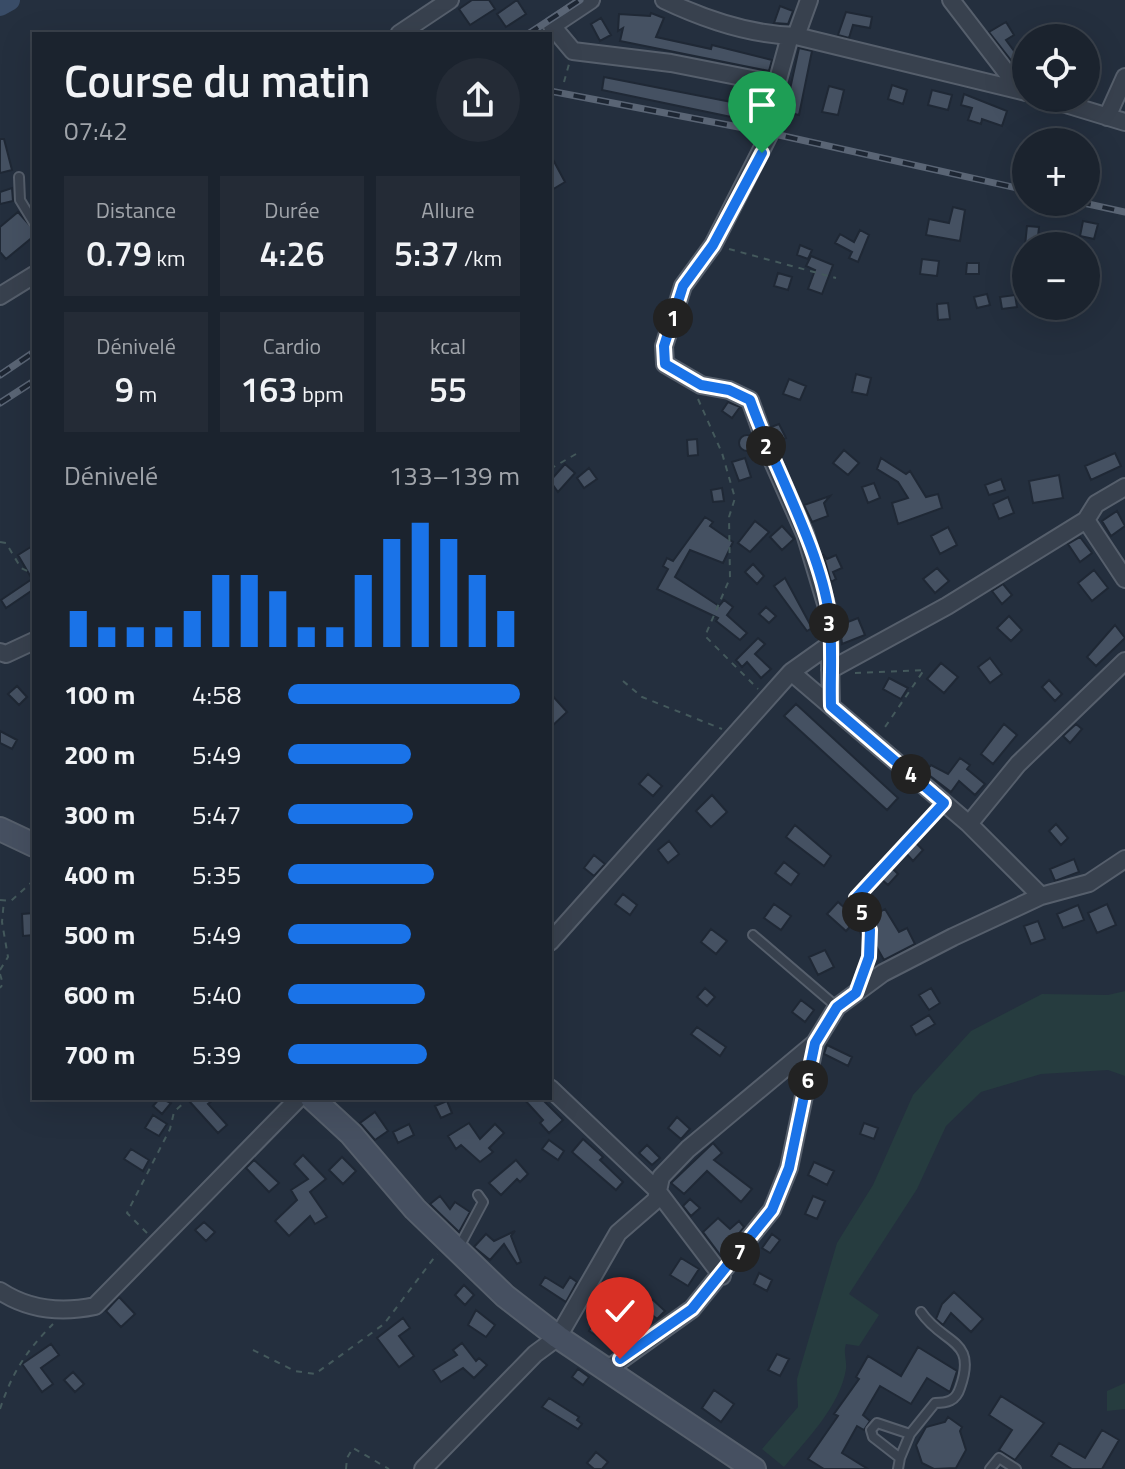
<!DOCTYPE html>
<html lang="fr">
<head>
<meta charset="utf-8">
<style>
  :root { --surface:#1b232e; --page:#242b36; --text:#f1f3f6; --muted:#a0a4aa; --line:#39404a; --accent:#1a73e8 }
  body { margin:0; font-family:"Titillium Web",sans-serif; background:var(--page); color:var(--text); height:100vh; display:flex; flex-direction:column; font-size:30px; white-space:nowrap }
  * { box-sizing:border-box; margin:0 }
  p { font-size:26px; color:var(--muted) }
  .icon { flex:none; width:44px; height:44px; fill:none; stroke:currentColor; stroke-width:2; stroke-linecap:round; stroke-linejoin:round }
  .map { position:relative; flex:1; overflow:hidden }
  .panel { position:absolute; left:32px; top:32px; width:520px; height:1068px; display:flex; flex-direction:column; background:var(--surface); border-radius:0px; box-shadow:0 8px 32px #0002,0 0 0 2px var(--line) }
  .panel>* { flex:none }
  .fabs { position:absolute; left:1012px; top:24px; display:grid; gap:16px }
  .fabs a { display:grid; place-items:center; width:88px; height:88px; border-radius:50%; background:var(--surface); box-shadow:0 8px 32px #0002,0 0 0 2px var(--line); font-size:40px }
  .pin { position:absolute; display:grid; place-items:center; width:68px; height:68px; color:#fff; margin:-82px -34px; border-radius:50% 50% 50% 0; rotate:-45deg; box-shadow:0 0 8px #0007 }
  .pin .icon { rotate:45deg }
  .km { position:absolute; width:40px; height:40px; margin:-20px; border-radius:50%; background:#222; color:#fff; font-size:22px; line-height:40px; text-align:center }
  .round { display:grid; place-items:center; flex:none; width:84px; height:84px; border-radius:42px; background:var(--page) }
  .head { display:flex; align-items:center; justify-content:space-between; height:136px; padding:0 32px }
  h1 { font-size:44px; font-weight:600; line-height:60px }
  .metrics { display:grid; grid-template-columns:repeat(3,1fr); gap:12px; height:136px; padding:8px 32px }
  .metrics div { display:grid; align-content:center; border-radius:0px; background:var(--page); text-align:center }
  .metrics b { font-size:34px; font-weight:600 }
  .metrics small { font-size:22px; font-weight:400 }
  .metrics p { font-size:22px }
  .chart { height:224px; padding:16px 32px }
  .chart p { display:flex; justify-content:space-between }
  .chart svg { width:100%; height:144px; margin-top:8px; stroke:var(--accent); stroke-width:6 }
  ul { padding:0 32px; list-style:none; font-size:26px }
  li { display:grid; grid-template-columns:128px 96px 1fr; align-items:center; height:60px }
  li i { height:20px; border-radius:10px; background:var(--accent) }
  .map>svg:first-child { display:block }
  .green { fill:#263c3f }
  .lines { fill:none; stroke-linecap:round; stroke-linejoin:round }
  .river { stroke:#394c67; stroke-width:22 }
  .building { fill:#455162; stroke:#1f2835; stroke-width:2 }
  .service-casing { stroke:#565f6c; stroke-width:12 }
  .minor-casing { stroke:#565f6c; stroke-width:20 }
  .secondary-casing { stroke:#565f6c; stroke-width:26 }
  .path { stroke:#44595c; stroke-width:2; stroke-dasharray:6 6; stroke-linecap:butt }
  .service { stroke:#38414e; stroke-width:8 }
  .minor { stroke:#38414e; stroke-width:16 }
  .secondary { stroke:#465061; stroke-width:22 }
  .rail-casing { stroke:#5a6575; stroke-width:7 }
  .rail { stroke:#1d2633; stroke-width:4; stroke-dasharray:12; stroke-linecap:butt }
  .route-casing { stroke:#fff; stroke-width:16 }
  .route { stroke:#1a73e8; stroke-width:10 }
</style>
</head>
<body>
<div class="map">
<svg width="1125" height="1469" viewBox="0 0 1125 1469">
  <rect width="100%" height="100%" fill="#242f3e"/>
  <path class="green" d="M1125,991V1076L1108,1070L1041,1074L981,1092L946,1126L917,1189L849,1294L879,1315L859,1346L846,1344C843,1353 847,1360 846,1369C840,1406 807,1439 784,1467L762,1449L798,1407L797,1379L837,1243L873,1185L913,1095L971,1031L1042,994L1108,995Z
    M1125,1383V1409L1107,1411V1391Z"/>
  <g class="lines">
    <path class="river" d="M0,5L9,0"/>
  </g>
  <path class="building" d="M472,0H489L495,9L470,25L459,9Z
    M517,0L526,14L506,27L497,14Z
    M780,6L793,11L788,24L774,23Z
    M846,12L872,17L870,28L853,25L849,38L838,35Z
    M651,13L664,18L656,37L711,49L712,45L772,60L769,71L620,41L623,28L618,31L619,14L650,16Z
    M601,18L611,35L600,41L591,24Z
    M1006,22L1014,35L1006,40L1023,63L1017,68L989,32Z
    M799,48L812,51L799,115L785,112Z
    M604,77L762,108L760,123L602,90Z
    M892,85L907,90L903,104L888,99Z
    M829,86L844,90L838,115L822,112Z
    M932,90L952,95L948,110L928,105Z
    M964,94L1007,111L1002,126L982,119L981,124L968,120L972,108L961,105Z
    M0,139H4L12,170L0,173Z
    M550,154L565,182L550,191Z
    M12,188L13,201L0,204V192Z
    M953,207L965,210L960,241L926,235L929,219L949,223Z
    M18,212L34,230V236L6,259L0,252V227Z
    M1083,221L1098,224L1094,239L1080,236Z
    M1027,226L1039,227L1037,246H1025Z
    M860,230L869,235L858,262L849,258L852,252L835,243L840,234L854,242Z
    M800,245L812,250L808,259L797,255Z
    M811,256L833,265L822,294L808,289L815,270L806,266Z
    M922,259L939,261L937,276L920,274Z
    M967,263H979V274H966Z
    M778,273L792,277L788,290L774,286Z
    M987,294L990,305L977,308L974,297Z
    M1015,295L1017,307L1002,309L1000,297Z
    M948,303L950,319L938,320L937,304Z
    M856,374L871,378L867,395L852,392Z
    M789,379L806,386L800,400L783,394Z
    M728,402L740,407L732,418L722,411Z
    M779,424L786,438L777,442L771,427Z
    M739 443a8 8 0 1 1 16 0a8 8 0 1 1-16 0Z
    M697,439L698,455L688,456L687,440Z
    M844,450L859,463L848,475L833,463Z
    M1115,453L1121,466L1091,480L1085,466Z
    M745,458L751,477L739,481L732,462Z
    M881,458L906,474L910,471L926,497L938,494L942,508L898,524L892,503L908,498L898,482L877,469Z
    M565,464L575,473L558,492L550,481Z
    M589,468L597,479L584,488L577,478Z
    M1059,475L1063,498L1033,503L1029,481Z
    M1001,479L1005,490L989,495L985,485Z
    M874,483L880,498L868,503L862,487Z
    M722,488L724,501L713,502L711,490Z
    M830,496L824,503L828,516L812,522L804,505Z
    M1008,497L1014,513L999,519L993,504Z
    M1117,511L1125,526L1111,536L1102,521Z
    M705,517L713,522L710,526L733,542L723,563L690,550L675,577L719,606L724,600L733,607L727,615L747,633L740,640L716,621L718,618L657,589L668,569L663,566L667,558L673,561Z
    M755,521L769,532L750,552L738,543Z
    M782,526L794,539L782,550L770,537Z
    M948,527L957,545L940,554L931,536Z
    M1080,537L1092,553L1080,562L1068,544Z
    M34,545V589L6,608L1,600L32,579L18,555Z
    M823,554L827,559L836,555L842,568L833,572L836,579L831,582Z
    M753,564L764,576L757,584L745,572Z
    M937,568L949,581L935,593L923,579Z
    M1094,570L1108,588L1092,601L1078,583Z
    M785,578L812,628L807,631L774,586Z
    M1003,584L1012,595L1002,604L992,591Z
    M766,607L776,616L769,623L759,614Z
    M1009,616L1022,630L1011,641L997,628Z
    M858,618L865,635L842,644L840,625Z
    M1115,625L1125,638L1096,666L1087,657Z
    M758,638L765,644L755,654L771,669L761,678L747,662L742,667L736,660Z
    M990,658L1002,674L990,683L978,667Z
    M941,663L958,677L944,693L927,679Z
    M889,678L908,688L901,699L883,689Z
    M1049,680L1062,694L1055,701L1042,687Z
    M17,686L27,697L19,705L8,694Z
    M550,693L567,712L550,728Z
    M796,704L898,798L887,810L784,716Z
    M1004,724L1017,735L993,764L981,754Z
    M1076,724L1082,729L1070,743L1063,736Z
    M0,731L17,740L12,749L0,743Z
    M960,758L970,765L967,769L985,784L975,795L959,781L951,792L925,772L931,765L948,774Z
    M648,774L662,786L653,796L639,784Z
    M712,795L727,812L711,827L696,811Z
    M1056,824L1068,838L1061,845L1049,831Z
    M795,825L831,856L824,866L786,837Z
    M669,841L679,854L668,863L658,850Z
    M914,841L923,850L913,861L904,851Z
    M594,855L605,864L594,876L584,868Z
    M1074,859L1079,872L1055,881L1050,869Z
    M784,862L799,874L791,885L775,873Z
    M891,867L898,874L888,885L880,878Z
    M623,894L637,905L630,915L615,904Z
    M838,902L857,919L846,931L827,914Z
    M774,904L791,916L781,930L764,918Z
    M1107,904L1116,925L1097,933L1088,913Z
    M1078,905L1084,920L1063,928L1057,914Z
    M885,909L899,932L907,928L915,944L884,960L872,939L863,941L858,925Z
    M34,913V935L23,936L22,914Z
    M1038,921L1045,939L1031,944L1024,926Z
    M711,929L727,941L716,954L701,942Z
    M825,950L834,967L818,975L809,957Z
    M705,988L715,997L707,1006L697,997Z
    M931,988L940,1003L929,1010L919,995Z
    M801,1000L814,1010L805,1022L792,1012Z
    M929,1015L935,1024L916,1035L911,1026Z
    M697,1027L726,1047L720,1056L691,1034Z
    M827,1045L852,1057L848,1066L824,1054Z
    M160,1098L171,1103L162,1114L153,1106Z
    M195,1098H216L208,1104L227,1125L218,1133L190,1102Z
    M523,1098H541L563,1120L549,1133L540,1123L543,1120Z
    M447,1101L452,1113L441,1118L435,1106Z
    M375,1112L388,1131L375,1140L360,1123Z
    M153,1115L167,1124L159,1136L145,1128Z
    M677,1117L690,1129L681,1139L668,1128Z
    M469,1123L480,1139L495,1124L504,1133L489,1148L493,1152L480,1162L461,1145L456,1149L448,1136Z
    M864,1123L878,1128L874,1139L860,1134Z
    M409,1124L414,1135L398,1143L393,1132Z
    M583,1139L603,1157L600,1160L623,1182L616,1190L572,1152Z
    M549,1140L564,1151L558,1160L542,1149Z
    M713,1143L722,1153L714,1160L752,1189L741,1202L707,1171L684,1194L671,1183Z
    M647,1145L660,1158L652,1165L639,1153Z
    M131,1149L149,1160L143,1171L124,1159Z
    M303,1155L326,1179L310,1192L327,1217L315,1224L310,1216L289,1236L275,1221L297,1200L291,1190L308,1179L294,1164Z
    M342,1157L356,1171L343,1184L329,1170Z
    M254,1160L279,1183L269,1192L246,1168Z
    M516,1160L528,1174L520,1182L517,1179L501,1195L489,1183Z
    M814,1162L834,1171L827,1185L808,1175Z
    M440,1196L450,1209L455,1202L470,1212L459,1232L430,1204Z
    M813,1196L825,1201L817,1219L805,1214Z
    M690,1199L700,1208L691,1216L683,1206Z
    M718,1218L730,1229L739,1221L744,1227L721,1256L703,1232Z
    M204,1222L215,1232L206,1241L195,1230Z
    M515,1231L511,1236L521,1262L517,1264L504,1244L490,1260L474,1247L486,1234L494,1241Z
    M772,1234L780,1240L770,1253L762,1248Z
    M681,1258L699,1269L688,1286L670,1275Z
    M759,1273L772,1280L767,1291L754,1284Z
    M545,1277L563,1288L570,1277L577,1282L566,1302L540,1285Z
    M601,1284L606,1287L598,1307L591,1302Z
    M464,1285L474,1295L465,1305L455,1295Z
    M954,1292L983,1319L971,1332L951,1313L943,1325L936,1319L942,1304Z
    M119,1297L135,1314L121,1327L106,1311Z
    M652,1299L665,1311L657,1319L644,1308Z
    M476,1310L495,1325L486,1337L468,1325Z
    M403,1318L410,1328L399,1336L414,1356L399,1367L377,1338Z
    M595,1321L612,1332L606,1342L589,1331Z
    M462,1343L476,1361L479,1358L487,1365L474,1378L463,1368L441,1382L433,1370L457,1355L453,1350Z
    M51,1344L59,1355L41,1368L53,1384L42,1392L22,1364Z
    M918,1347L957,1371L950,1392L927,1378L911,1404L880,1386L863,1415L870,1421L864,1430L857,1426L842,1453L868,1469H824L808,1459L838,1416L834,1414L859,1379L856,1377L868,1356L901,1376Z
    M777,1354L789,1359L780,1376L768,1370Z
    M578,1369L589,1377L583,1385L572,1377Z
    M73,1372L84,1384L75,1392L64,1380Z
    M714,1390L734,1404L721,1422L702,1408Z
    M1001,1396L1044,1423L1015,1460L999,1450L1012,1430L989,1415Z
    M549,1398L579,1417L577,1420L582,1424L578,1429L542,1407Z
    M948,1417L962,1427L960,1431L966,1450L956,1468L934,1469L922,1463L916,1445L926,1427L945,1422Z
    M1102,1430L1119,1440L1102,1469H1072L1051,1456L1059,1443L1085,1458Z
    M596,1452L608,1462L602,1469H594L587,1463Z"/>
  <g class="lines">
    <defs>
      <path id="service" d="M19,177L20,200L34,223
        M753,935L837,1007
        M458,1249L483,1202L478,1195
        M900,1458L910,1434
        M898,1469L900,1458L873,1437L871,1430L877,1423L910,1434L935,1403C947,1403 956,1401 960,1388C978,1338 943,1345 921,1312
        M990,1469L999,1458L1016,1469"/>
      <path id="minor" d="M591,0L552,26L573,51L671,63L777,84
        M664,0C704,19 752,35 796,36L1026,92
        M951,0L1020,90
        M399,34L450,0
        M790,36L776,87L770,133L713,245L683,286L664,346L665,364L701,385L729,390L750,400L769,453L805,534L829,614L831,706
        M796,36L809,0
        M1046,98L1125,122
        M1107,117L1125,77
        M0,296L34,275
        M1086,520L1125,579
        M0,652L6,654L34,641
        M830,670L947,606L1086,520L1096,504L1125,487
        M791,672L829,645
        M1041,896L969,824L1018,764L1125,661
        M550,942L791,672L969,824
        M550,1088L656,1189L722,1276
        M0,1291C29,1310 62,1313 95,1306L299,1098
        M608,1369L692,1309L772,1210L789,1168L815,1043L837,1007L883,973L953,937L1041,896L1089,883L1125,859
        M423,1469L535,1354L558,1337L618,1233L656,1200L661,1177L688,1149L815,1043"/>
      <path id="secondary" d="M0,829L34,845
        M312,1098L351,1134L415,1209L505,1296L558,1337L754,1469"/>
    </defs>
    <use href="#service" class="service-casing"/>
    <use href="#minor" class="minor-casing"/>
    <use href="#secondary" class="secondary-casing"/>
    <path class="path" d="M564,82L569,64
      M729,249L836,278
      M698,399L722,453L735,498L729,517L730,578L705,636L758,689
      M550,469L576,454
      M0,542L6,543L21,568L34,574
      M855,673L924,670L883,730
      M623,681L642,697L722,729
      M0,900L11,901L34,880
      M866,967L872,942L856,898L935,812
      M0,970L8,957L2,922L4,900
      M0,974L3,984L0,988
      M147,1233L127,1213L170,1129L174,1112L189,1098
      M253,1350L295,1371L315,1374L384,1324L437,1254
      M0,1409C12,1373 26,1351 53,1324
      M346,1469L347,1458L353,1448L389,1469"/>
    <use href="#service" class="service"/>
    <use href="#minor" class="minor"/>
    <use href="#secondary" class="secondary"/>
    <defs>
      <path id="rail" d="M528,34L580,0
        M550,91L770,133L1026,190
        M1079,202L1125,212
        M0,375L34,352
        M0,403L34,381"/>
    </defs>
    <use href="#rail" class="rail-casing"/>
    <use href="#rail" class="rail"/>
  </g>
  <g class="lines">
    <defs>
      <path id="route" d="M620,1359L692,1309L772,1210L789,1168L815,1043L837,1007L856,993L869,957L870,930L856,898L944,803L831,706C830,676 833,644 829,614C820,548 773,466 750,400L729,390L701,385L665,364L664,346L683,286L713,245L762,153"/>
    </defs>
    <use href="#route" class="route-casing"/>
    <use href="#route" class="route"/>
  </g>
</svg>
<div class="fabs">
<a><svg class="icon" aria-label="locate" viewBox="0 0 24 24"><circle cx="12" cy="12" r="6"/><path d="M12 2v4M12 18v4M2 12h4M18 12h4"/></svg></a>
<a>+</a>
<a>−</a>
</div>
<div class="pin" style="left:762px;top:153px;background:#1e9e55"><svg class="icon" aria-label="arrive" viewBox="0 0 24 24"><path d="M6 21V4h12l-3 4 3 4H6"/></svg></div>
<div class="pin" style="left:620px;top:1359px;background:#d93025"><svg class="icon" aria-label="check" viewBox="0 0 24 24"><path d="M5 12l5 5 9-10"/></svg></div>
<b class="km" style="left:673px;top:318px">1</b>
<b class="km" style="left:766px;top:446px">2</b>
<b class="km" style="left:829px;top:623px">3</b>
<b class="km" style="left:911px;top:774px">4</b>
<b class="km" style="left:862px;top:912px">5</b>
<b class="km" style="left:808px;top:1080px">6</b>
<b class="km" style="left:740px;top:1252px">7</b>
<section class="panel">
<div class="head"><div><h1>Course du matin</h1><p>07:42</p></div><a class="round"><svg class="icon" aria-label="share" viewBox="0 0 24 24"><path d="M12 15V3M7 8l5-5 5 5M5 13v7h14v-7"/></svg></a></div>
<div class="metrics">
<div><p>Distance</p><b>0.79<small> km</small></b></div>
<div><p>Durée</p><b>4:26</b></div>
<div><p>Allure</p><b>5:37<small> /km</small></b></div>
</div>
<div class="metrics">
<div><p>Dénivelé</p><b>9<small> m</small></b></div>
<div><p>Cardio</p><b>163<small> bpm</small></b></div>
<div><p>kcal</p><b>55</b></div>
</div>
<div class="chart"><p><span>Dénivelé</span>133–139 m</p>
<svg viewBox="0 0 160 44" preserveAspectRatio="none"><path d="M5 44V33M15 44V38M25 44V38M35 44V38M45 44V33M55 44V22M65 44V22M75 44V27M85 44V38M95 44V38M105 44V22M115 44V11M125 44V6M135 44V11M145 44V22M155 44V33"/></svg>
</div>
<ul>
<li><b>100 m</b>4:58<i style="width:100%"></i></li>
<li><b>200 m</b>5:49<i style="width:53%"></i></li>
<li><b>300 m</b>5:47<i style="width:54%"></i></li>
<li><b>400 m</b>5:35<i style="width:63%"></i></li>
<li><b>500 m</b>5:49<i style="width:53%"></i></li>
<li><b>600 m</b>5:40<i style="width:59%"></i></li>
<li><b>700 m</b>5:39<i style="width:60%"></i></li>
</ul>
</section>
</div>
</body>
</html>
